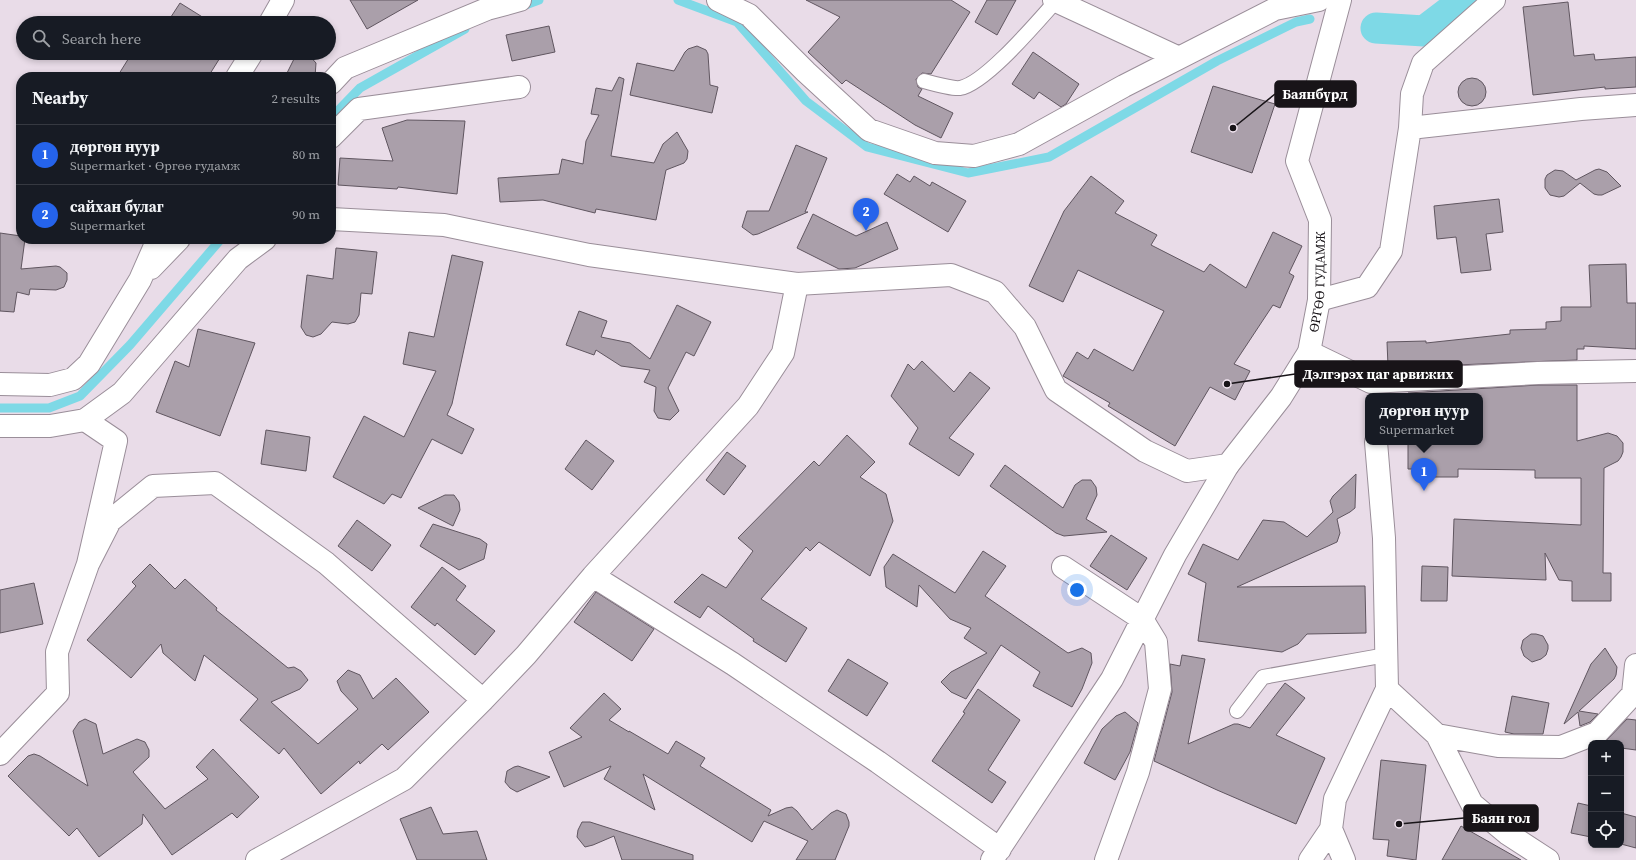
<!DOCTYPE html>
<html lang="en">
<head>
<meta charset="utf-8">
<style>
	:root { --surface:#171b24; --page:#242831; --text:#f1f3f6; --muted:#9ea1a6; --line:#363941; --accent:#2563eb }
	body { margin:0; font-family:"Source Serif 4",serif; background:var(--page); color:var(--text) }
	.controls { position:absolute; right:12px; bottom:12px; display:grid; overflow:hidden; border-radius:8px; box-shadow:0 2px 6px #0003 }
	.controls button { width:36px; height:36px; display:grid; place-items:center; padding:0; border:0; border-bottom:1px solid var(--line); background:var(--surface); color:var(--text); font:20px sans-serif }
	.you { position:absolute; left:1077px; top:590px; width:14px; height:14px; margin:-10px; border:3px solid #fff; border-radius:50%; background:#1a73e8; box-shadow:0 0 0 6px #1a73e833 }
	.badge { display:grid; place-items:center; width:26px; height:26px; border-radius:50%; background:var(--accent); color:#fff; font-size:13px; font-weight:700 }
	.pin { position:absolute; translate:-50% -33px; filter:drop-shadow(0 1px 2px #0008) }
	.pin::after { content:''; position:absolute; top:21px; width:14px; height:12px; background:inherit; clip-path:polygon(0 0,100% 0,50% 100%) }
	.popup { position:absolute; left:1365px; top:393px; width:118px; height:52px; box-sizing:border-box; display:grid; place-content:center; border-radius:8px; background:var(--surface); filter:drop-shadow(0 1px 3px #0005); font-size:13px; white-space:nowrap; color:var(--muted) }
	.popup b { font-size:15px; color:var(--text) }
	.popup::after { content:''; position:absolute; left:50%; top:100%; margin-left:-8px; border:8px solid transparent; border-top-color:var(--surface) }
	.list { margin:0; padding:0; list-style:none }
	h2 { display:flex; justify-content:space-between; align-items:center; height:52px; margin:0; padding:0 16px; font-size:17px }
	h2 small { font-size:13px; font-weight:400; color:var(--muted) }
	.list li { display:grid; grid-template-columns:26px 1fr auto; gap:12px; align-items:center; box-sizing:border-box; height:60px; padding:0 16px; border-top:1px solid var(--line) }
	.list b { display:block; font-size:15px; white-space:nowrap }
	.list p { margin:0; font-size:13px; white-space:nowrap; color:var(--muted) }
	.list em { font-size:13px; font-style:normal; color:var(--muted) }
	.icon { flex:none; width:22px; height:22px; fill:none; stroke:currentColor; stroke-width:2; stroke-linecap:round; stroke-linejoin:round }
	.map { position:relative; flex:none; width:1636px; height:860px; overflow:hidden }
	.search { position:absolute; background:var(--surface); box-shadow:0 2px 6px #0003; left:16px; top:16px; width:320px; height:44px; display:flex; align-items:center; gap:10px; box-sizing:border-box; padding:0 14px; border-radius:22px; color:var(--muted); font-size:15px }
	.panel { position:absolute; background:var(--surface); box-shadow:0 2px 6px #0003; left:16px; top:72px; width:320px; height:172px; border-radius:16px }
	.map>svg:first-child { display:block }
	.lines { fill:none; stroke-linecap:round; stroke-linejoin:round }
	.stream { stroke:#7ed9e6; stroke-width:9 }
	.canal { stroke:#7ed9e6; stroke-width:31 }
	.building { fill:#aa9faa; stroke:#605660 }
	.service-casing { stroke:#9a8e99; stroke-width:16 }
	.minor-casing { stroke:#9a8e99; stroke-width:24 }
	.tertiary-casing { stroke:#9a8e99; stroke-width:24 }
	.service { stroke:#fff; stroke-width:14 }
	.minor { stroke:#fff; stroke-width:22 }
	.tertiary { stroke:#fff; stroke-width:22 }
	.labels { text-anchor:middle; stroke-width:3.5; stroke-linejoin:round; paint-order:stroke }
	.street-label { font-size:13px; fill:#181418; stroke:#f6e9f5 }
	.leader { fill:none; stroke:#181418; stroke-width:1.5 }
	.callout-dot { fill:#181418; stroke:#f6e9f5; stroke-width:1.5 }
	.callout { fill:#181418; stroke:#181418; stroke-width:1.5 }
	.callout-label { font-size:14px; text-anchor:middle; font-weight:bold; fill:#fff }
</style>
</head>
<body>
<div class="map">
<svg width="1636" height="860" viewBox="0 0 1636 860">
	<rect width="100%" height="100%" fill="#e9dce8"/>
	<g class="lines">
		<!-- stream -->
		<path class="stream" d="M678,0L737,22L806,101L867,147L968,173L1049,157L1217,61L1296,22L1310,19
			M520,7L539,0
			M331,118L360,88L465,29
			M0,408H49L80,396L130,345L221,239"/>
		<!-- canal -->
		<path class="canal" d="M1376,28L1424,31L1465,0"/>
	</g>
	<!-- building -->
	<path class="building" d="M350,0H418L367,29Z
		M806,0H951L970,12L931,74L922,73L916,79L918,87L922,89L918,96L953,113L941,138L915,125L846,80L842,84L808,52L840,17Z
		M987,0H1016L997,35L975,22Z
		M1568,2L1574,56L1594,54L1595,60L1636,57V87L1605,89V87L1533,95L1523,7Z
		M180,3L212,23H167Z
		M549,26L555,52L512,61L506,35Z
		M697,46L706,50L708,54L710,85L718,87L712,113L630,95L637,63L674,71L685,52L688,49Z
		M1033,52L1079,84L1066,104L1061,107L1039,92L1034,99L1012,84Z
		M132,53H223L208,77H117Z
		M303,53H307L316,63L315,77H285L294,59Z
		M619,77L624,79L611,156L654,163L663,144L677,132L688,151L687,159L684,163L666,170L656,220L596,209L595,213L543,200L500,202L498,178L559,174L562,159L583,164L586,141L599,115L591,114L596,88L612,91Z
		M1458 92a14 14 0 1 1 28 0a14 14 0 1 1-28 0Z
		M1213,86L1275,104L1252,173L1191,152Z
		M407,120L465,121L457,194L398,187L397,189L338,185L340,158L393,161L382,128Z
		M796,145L827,158L805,212H808L758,234L753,235L742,227L747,211H769Z
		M1599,169L1607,172L1621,186L1602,195H1598L1594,194L1580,183L1564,196L1559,197L1550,195L1545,188V179L1547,175L1555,170L1563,171L1576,180L1595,170Z
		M897,174L910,182L914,176L930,186L932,182L966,201L948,232L884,194Z
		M1091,176L1124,201L1115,213L1157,235L1151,245L1204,272L1210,264L1246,288L1273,232L1302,246L1289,273L1294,276L1280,308L1273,305L1234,364L1250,371L1235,400L1210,387L1175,446L1108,406L1110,403L1063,376L1077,352L1088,359L1094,349L1133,371L1164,311L1078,270L1063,302L1029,286L1064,211Z
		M1499,199L1503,232L1486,234L1491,270L1461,273L1456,237L1437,239L1434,206Z
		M813,214L856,236L887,222L898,249L855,268L839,269L797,248Z
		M0,233L21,236V239H25L21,269L56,266L60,267L67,273V280L64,287L56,290L30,289L29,295L17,292L14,312L0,311Z
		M336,248L377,252L372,294L361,293L359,315L355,322L348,324L332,322L321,334L313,337L306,335L301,327L307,275L333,279Z
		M452,255L483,262L452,404L447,415L474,429L462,454L432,439L401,498L392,494L384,504L333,477L364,416L404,437L436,371L403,364L409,332L434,337Z
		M1626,264L1627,303H1636V349L1584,346V349H1577V360L1408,367V365L1388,366L1387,342L1426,341V343L1510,334V330L1546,329V322L1561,321V307H1591L1589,265Z
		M677,305L711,322L694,356L686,352L668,388L679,411L670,420L658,418L654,411L656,387L644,382L650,370L621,366L596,350L594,355L566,345L579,311L607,321L601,337L630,343L650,359Z
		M198,329L255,343L220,436L156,412L175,361L189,367Z
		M922,361L954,392L970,372L990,388L949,438L974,454L959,476L909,444L918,428L891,396L908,364L914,370Z
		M1538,385H1577V441L1608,433L1617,436L1623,443V452L1621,457L1618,461L1604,468L1603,573H1611V601H1572V581L1559,580L1545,553L1546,580L1452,576L1454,519L1581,525V478H1535V470L1458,469V477H1417V469H1408V442H1480V396H1408V393Z
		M266,430L310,437L306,471L261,464Z
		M847,435L875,462L860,477L886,494L893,521L870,576L819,542L810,551L806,547L761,599L807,628L786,662L753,641L754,639L708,606L700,618L674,602L702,574L726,588L753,551L738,538L814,461L819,466Z
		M586,440L614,461L592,490L565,469Z
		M727,452L746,466L724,495L706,480Z
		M1005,465L1063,508L1075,485L1082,480H1091L1096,487L1097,495L1086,519L1107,532L1064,536L1056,533L990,486Z
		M1356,474L1355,508L1350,512L1337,519L1340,533L1337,542L1237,587L1365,586L1366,633L1307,634L1298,644L1282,652L1198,641L1206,583L1188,574L1203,544L1238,560L1263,520L1284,522L1307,537L1333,512L1330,501L1333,496Z
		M445,495H454L459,502L460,510L453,526L418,508Z
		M357,520L391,545L372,571L338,546Z
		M433,524L480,539L487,544L484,559L459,570L420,546Z
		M1111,535L1147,558L1127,590L1090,566Z
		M983,551L1006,566L985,596L1068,653L1082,648L1091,653L1092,663L1082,689L1072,707L1033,686L1040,672L1001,645L966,699L951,692L941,682L951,672L987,653L964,638L971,628L950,619L919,585L917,607L886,587L884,567L893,554L955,593Z
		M150,564L175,589L185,579L217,608L216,610L288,668L294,667L301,671L308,680L300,689L271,702L318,744L358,709L341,691L337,681L348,670L360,675L373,699L396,678L429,712L388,750L382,744L360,764L359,761L321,794L284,748L279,754L240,720L258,699L204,655L195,681L163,653L161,644L131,678L87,640L136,586L132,582Z
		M1422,566L1448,567L1447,601H1421Z
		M442,567L466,586L456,600L495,631L475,655L437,623L435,626L411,607Z
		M34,583L43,624L0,633V590Z
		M596,592L654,629L632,661L574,622Z
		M1531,634H1536L1543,636L1548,645V649L1546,655L1541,659L1532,662L1524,656L1521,648L1523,640Z
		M1605,648L1617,667L1616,675L1614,679L1579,711L1598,714L1590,722L1580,726L1578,712L1564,724L1591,664Z
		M1182,655L1205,659L1188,744L1234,724H1238L1250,728L1285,683L1305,698L1276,735L1325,758L1296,824L1217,790L1154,761L1172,692L1170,664L1180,666Z
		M848,659L888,683L867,716L828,691Z
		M978,689L1020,720L988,770L1006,782L992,803L932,761L965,713L963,712Z
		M604,693L621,709L609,720L629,732V731L668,754L676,741L705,758L700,766L771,810L768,816L786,808L792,807L797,811L812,830L831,813L837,810L846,814L849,822V826L835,860H796L808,841L764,821L752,842L643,774L655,810L604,779L611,766L564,787L549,752L582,737L570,728Z
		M1512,696L1549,703L1543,734H1514L1505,732Z
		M1125,712L1138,723L1130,752L1115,780L1084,763L1102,729L1116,716Z
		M85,719L96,724L103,754L137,739L145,742L149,750V757L133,772L165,809L208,779L196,767L213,749L259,797L237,818L232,813L172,855L143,814L142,824L99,857L77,828L69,836L8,776L28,756L34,754L40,756L88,786L73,731L79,722Z
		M1627,719L1636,720V750L1621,748V743H1604Z
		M1381,760L1426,765L1416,860L1387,856L1389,840L1373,839Z
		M518,766L550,777L517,792L510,788L505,782L507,771L514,767Z
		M1578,803L1591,806V837L1571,833Z
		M431,807L443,834L477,831L487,860H417L400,819Z
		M1621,813L1636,817V848L1621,844Z
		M582,822H590L693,855V860H622L614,836L593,845L585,847L577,837L578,830Z
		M1461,826L1521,860H1442Z"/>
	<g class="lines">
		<defs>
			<path id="service" d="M924,81C931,83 954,89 960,88C986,83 1037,22 1056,1
				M1237,711L1263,677L1386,655"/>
			<path id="minor" d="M718,0L749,15L806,72L869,130L935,153L974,156L1019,144L1124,86L1275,9L1319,0
				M1054,0L1179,58
				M270,23L283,0
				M237,77L252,53
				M331,83L345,68L487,9L520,0
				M1410,128L1581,109L1636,105
				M331,137L359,109L519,87
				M151,268L179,239
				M1319,300L1367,287L1391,251L1410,128L1412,94L1423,63L1494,0
				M1309,352L1371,382L1538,373L1636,371
				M0,384L50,385L73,379L89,364L140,280L158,239
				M88,564L110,521L153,486L215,483L326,563L483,700
				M1063,567L1142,619L1156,642L1160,689L1138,772L1106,860
				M593,576L733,664L878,762L1000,849
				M1387,689L1437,735L1472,804L1508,834L1548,860
				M1437,735L1498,746L1561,747L1597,733L1633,694L1636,665
				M0,754L58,693L57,652L88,564L116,441L85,420
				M1331,829L1344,860
				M257,860L404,779L483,700L526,655L593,576L748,406L783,353L797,284
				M992,860L1112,679L1175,555L1228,465
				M1310,860L1331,829L1335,799L1387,689L1384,538L1376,442"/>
			<g id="tertiary">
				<path id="s1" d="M331,219L444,225L589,255L797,284L951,275L995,292L1025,327L1056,390L1145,451L1187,471L1228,465L1281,397L1309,352L1319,300L1320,220L1297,161L1340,0"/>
				<path d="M0,426H50L85,420L122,393L238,259L265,239"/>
			</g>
		</defs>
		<!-- service casing -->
		<use href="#service" class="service-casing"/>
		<!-- minor casing -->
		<use href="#minor" class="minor-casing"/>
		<!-- tertiary casing -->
		<use href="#tertiary" class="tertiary-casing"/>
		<!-- service -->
		<use href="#service" class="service"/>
		<!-- minor -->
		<use href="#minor" class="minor"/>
		<!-- tertiary -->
		<use href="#tertiary" class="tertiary"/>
	</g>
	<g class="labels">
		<!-- street labels -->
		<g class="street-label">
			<text dy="5" stroke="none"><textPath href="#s1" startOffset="1195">ӨРГӨӨ ГУДАМЖ</textPath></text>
		</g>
	</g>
	<!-- callouts -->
	<path class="leader" d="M1233 128L1275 94M1227 384L1295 374M1399 824L1464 818"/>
	<g class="callout-dot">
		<circle cx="1233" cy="128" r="4"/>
		<circle cx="1227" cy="384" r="4"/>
		<circle cx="1399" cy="824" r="4"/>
	</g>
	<g class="callout">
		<rect x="1275" y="81" width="81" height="26" rx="4"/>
		<rect x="1295" y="361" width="167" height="26" rx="4"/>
		<rect x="1464" y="805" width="74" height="26" rx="4"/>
	</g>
	<g class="callout-label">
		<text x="1315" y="99">Баянбүрд</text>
		<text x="1378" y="379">Дэлгэрэх цаг арвижих</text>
		<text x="1501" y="823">Баян гол</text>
	</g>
</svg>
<div class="controls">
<button>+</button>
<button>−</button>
<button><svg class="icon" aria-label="locate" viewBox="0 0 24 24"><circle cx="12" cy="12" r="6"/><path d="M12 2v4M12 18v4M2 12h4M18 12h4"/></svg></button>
</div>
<div class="you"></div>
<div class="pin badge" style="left:1424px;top:491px">1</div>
<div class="popup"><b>дөргөн нуур</b>Supermarket</div>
<div class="pin badge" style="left:866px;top:231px">2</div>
<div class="search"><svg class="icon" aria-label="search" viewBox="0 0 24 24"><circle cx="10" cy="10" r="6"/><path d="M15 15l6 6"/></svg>Search here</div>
<section class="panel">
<h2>Nearby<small>2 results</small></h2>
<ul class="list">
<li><span class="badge">1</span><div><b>дөргөн нуур</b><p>Supermarket · Өргөө гудамж</p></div><em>80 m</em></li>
<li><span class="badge">2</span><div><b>сайхан булаг</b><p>Supermarket</p></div><em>90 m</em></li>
</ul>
</section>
</div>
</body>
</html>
